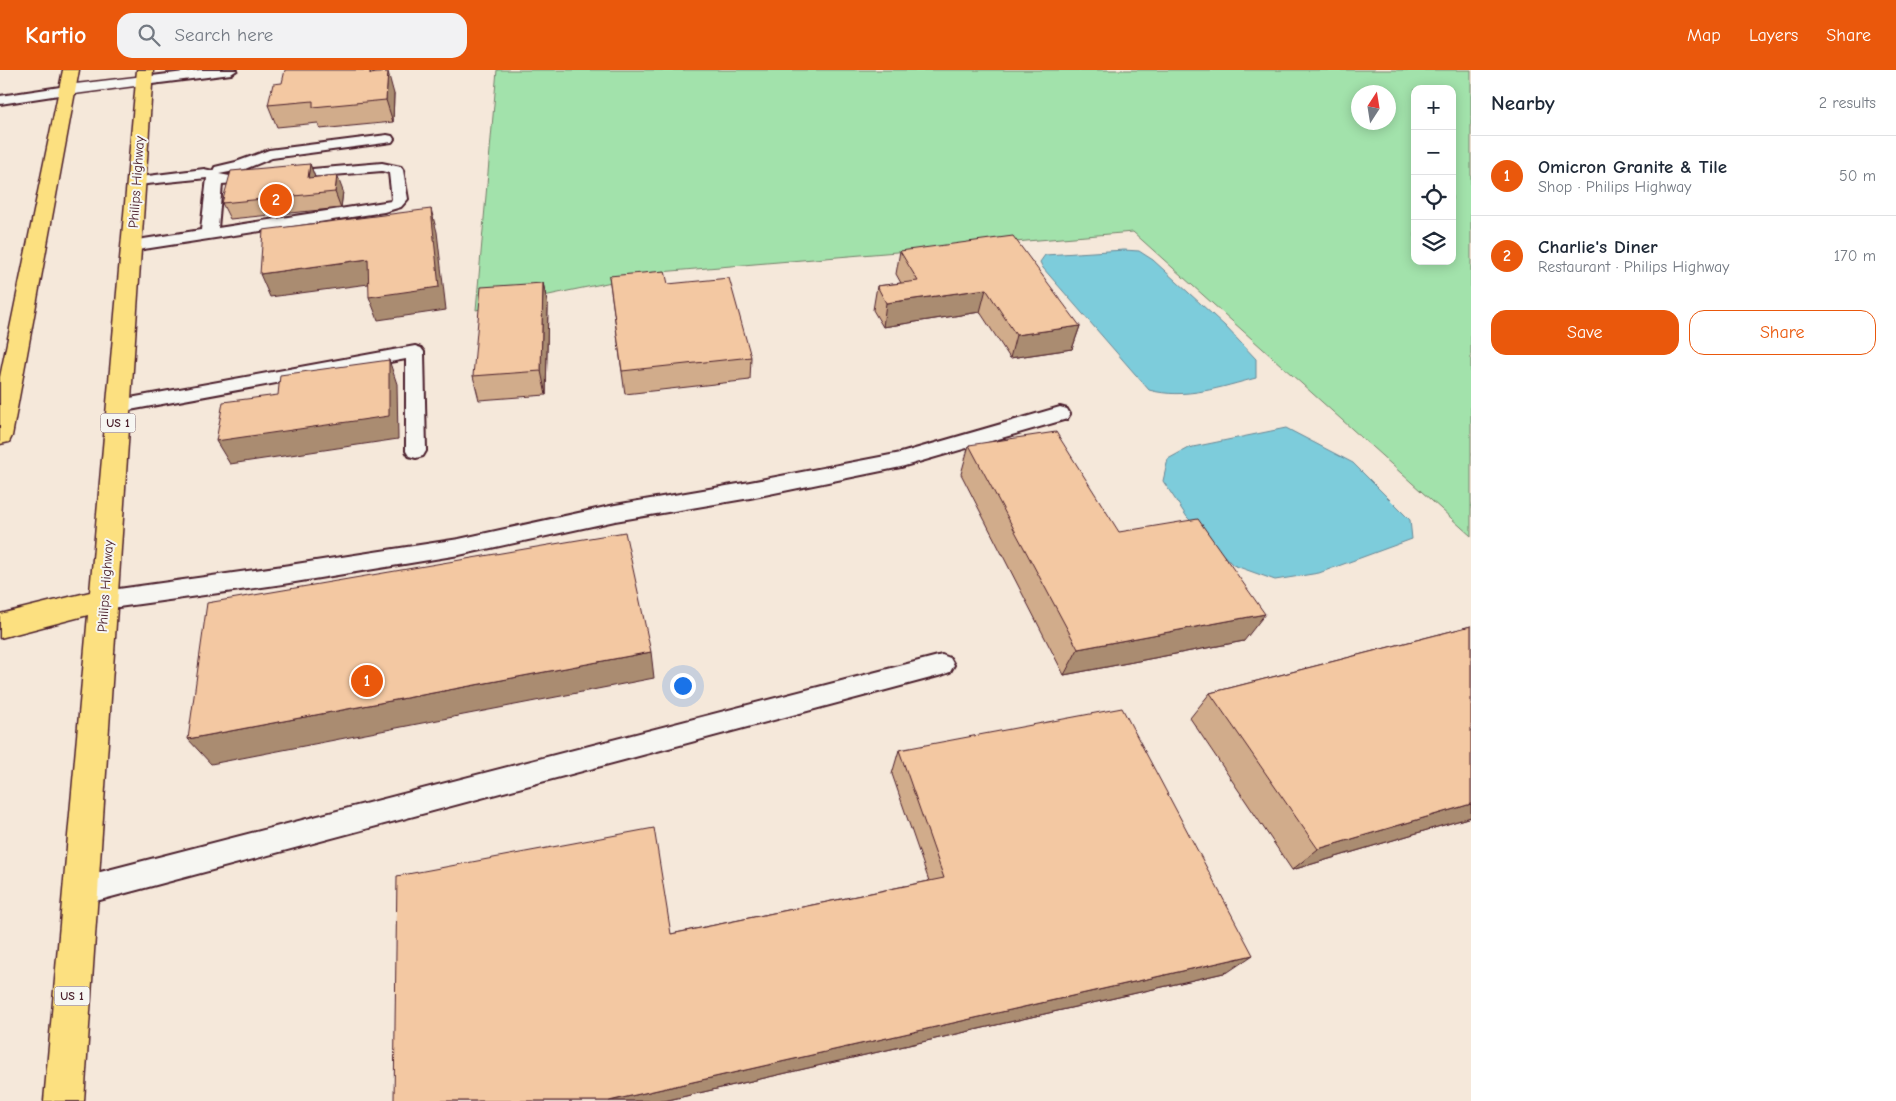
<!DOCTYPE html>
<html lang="en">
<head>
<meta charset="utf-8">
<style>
	:root { --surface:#fff; --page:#f2f2f3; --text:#1f2937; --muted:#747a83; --line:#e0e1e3; --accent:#ea580c }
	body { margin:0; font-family:"Comic Neue",sans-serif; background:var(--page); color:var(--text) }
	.controls { position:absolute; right:15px; top:15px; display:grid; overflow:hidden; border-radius:10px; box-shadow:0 2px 12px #0003 }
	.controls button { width:45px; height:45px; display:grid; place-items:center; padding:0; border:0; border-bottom:1px solid var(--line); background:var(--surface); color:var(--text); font:25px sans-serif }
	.compass { position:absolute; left:1351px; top:15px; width:45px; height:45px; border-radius:50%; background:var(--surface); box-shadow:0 2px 12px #0003; rotate:12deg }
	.you { position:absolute; left:682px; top:615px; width:18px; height:18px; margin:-12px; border:4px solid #fff; border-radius:50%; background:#1a73e8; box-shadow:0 0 0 8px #1a73e833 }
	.badge { display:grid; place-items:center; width:32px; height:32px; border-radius:50%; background:var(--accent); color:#fff; font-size:16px; font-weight:700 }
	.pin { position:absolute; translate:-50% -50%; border:2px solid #fff; box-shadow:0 1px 5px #0006 }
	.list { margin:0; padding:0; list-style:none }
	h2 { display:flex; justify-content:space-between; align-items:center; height:65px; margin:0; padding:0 20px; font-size:21px }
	h2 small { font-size:16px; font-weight:400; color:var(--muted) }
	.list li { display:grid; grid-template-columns:32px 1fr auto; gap:15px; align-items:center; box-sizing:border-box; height:80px; padding:0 20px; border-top:1px solid var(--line) }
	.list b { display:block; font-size:19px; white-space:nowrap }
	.list p { margin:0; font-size:16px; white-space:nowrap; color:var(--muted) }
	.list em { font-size:16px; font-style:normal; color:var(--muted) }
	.actions { display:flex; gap:10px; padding:15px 20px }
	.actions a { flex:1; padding:11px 0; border:1px solid var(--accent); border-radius:15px; text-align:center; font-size:18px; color:var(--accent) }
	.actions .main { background:var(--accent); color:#fff }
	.icon { flex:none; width:28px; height:28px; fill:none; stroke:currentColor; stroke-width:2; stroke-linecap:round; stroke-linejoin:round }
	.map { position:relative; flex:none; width:1471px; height:1031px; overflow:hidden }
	header { display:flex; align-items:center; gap:30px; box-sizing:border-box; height:70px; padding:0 25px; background:var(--accent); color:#fff }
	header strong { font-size:24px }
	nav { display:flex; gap:28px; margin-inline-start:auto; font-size:18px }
	.search { width:350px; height:45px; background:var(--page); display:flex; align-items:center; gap:12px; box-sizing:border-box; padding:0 18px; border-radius:15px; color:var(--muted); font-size:19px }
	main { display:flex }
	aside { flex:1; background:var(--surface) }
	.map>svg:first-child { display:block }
	.green { fill:#a2e2ab; stroke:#76806b; fill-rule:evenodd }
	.water { fill:#7dccdb; stroke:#698795 }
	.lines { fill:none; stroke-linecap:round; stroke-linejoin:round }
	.lane-casing { stroke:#4a1f2b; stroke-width:4 }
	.street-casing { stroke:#4a1f2b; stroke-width:3 }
	.primary-casing { stroke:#4a1f2b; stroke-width:3 }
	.lane { fill:#f6f6f2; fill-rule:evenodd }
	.street { fill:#f6f6f2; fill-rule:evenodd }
	.primary { fill:#fce080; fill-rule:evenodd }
	.wall { fill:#d1ac8b; stroke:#4a1f2b }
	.shaded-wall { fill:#aa8c71; stroke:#4a1f2b }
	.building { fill:#f3c8a2; stroke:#4a1f2b }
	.labels { text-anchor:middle; stroke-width:4; stroke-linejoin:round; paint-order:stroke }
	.shield { fill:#f6f6f2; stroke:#7e6067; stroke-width:1 }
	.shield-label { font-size:12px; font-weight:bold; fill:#4a1f2b }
	.street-label { font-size:14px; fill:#4a1f2b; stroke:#f6f6f2 }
</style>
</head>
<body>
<header>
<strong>Kartio</strong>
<div class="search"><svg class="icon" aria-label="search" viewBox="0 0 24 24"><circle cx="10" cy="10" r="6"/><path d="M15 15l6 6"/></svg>Search here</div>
<nav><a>Map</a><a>Layers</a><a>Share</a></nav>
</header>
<main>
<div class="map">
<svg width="1471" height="1031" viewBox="0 0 1471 1031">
	<rect width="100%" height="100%" fill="#f5e8da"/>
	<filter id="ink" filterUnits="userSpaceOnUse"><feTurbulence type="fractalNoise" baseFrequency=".02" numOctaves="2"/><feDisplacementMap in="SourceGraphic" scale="10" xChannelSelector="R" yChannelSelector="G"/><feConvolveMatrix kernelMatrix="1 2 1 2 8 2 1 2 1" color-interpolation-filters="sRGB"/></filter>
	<g filter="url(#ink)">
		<!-- green -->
		<path class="green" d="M497,0H1471V466L1133,162L660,202L476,240ZM1415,19H1452V191H1415ZM1358,22H1388V52H1358Z"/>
		<!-- water -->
		<path class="water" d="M1124,180L1139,181L1153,190L1225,256L1256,289V308C1221,317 1185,330 1149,320L1043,198L1040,192L1045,185Z
			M1286,358L1353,393L1410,450L1412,469L1319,503L1275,510L1233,495L1187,447L1163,411L1168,389L1188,378Z"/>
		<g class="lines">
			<defs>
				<path id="lane" d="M200,0H237L231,4L144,15L138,11L144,7Z
					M67,16L72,17L74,20L72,23L0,34V26Z
					M387,65L392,66L394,69L392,72L272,88L245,99L219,104L230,106L382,93L401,97L403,100L408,129L401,137L384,142L131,181L125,179L123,176L125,173L131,171L201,160L207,108L137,115L132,114L130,111L132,108L204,99L213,101L215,97L236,92L269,80ZM382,101L389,103L392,129L391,131L218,158L222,114Z
					M415,276L421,278L424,282L426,381L423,386L416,388L409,386L406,381V289L119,342L112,341L109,336L112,331L119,330Z
					M1060,337L1067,339L1070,344L1067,349L901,397L750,428L615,451L459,485L283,514L104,539L96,536L93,530L96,524L104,521L283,496L459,469L615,435L750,412L901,383Z
					M942,585L950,588L954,595L950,602L942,605L81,835L71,831L67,821L71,811L81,807Z"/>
				<path id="street" d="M144,6L150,8L152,11L150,14L67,25L61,23L59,20L61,17L67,15Z"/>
				<path id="primary" d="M63,0H79L12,366L9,372L0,374V307Z
					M137,0H153L84,1031H44L88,545L0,568V544L90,522Z"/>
			</defs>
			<!-- lane casing -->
			<use href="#lane" class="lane-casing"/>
			<!-- street casing -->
			<use href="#street" class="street-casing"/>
			<!-- primary casing -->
			<use href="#primary" class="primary-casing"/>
			<!-- lane -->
			<use href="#lane" class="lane"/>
			<!-- street -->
			<use href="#street" class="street"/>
			<!-- primary -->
			<use href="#primary" class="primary"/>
		</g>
		<!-- wall -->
		<path class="wall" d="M373,0L374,3L394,24L393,52L320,59L318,53L277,57L268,35Z
			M310,94L315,107L343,121L341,138L230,149L222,133Z
			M900,181L1080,256L1072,279L1010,288L980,242L883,257L873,240L877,216L901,213L896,204Z
			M609,206L668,214L751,287L750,310L625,324Z
			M543,213L548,236L546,325L479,330L473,306Z
			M969,375L1119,462L1244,571L1064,605L961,404Z
			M1471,556V747L1292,800L1190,648L1210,623Z
			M899,680L1228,902L664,1031H394L671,864L929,811L892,704Z"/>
		<!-- shaded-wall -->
		<path class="shaded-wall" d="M370,0H373L377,13L370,4Z
			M388,2L394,24L393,52L386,30Z
			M310,94L316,110L308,108Z
			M337,105L343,121L341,138L335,122Z
			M431,139L437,162L446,240L378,250L369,227Z
			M368,189L376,213L270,227L260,204Z
			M543,213L548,236L546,325L541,301Z
			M986,219L980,242L883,257L886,233Z
			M1080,256L1072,279L1010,288L1016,265Z
			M389,290L397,314L398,369L230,394L216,371Z
			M1265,544L1244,571L1064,605L1078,579Z
			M651,582L654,608L211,694L188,669Z
			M1471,734V747L1292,800L1318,779Z
			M1253,885L1228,902L664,1031H609Z"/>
		<!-- building -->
		<path class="building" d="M285,0H370V4L388,2L386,30L313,37V31L268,35L273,14L282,13Z
			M310,94L308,108L337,105L335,122L222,133L231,101Z
			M431,139L439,217L369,227L368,189L260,204L263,160Z
			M1013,166L1080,256L1016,265L986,219L886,233L877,216L918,211L900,181Z
			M665,201L668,214L729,208L751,287L622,301L609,206Z
			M543,213L541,301L473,306L481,217Z
			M389,290V346L216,371L223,332L278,325L280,305Z
			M1056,362L1119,462L1198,449L1265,544L1078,579L969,375Z
			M625,462L651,582L188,669L207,533Z
			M1471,556V734L1318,779L1210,623Z
			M1122,638L1253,885L609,1031H394L397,806L654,758L671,864L944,808L899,680Z"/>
	</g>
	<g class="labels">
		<!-- shield labels -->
		<g class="shield">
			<rect x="100.5" y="343.5" width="35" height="19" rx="4"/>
			<rect x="54.5" y="916.5" width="35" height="19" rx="4"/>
		</g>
		<g class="shield-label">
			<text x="118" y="357">US 1</text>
			<text x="72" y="930">US 1</text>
		</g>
		<!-- street labels -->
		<g class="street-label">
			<text transform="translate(136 112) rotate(-86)" y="5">Philips Highway</text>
			<text transform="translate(105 516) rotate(-86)" y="5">Philips Highway</text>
		</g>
	</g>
</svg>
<div class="controls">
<button>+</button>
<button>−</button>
<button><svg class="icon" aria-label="locate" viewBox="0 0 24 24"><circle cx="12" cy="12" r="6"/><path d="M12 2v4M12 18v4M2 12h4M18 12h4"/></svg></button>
<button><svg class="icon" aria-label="layers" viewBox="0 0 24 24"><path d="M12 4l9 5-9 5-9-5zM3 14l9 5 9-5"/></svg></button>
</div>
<svg class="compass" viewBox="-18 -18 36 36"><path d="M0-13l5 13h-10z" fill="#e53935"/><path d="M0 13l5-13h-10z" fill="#747a83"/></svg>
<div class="you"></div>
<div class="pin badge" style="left:367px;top:611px">1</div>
<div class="pin badge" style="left:276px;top:130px">2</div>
</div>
<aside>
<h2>Nearby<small>2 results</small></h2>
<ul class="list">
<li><span class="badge">1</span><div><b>Omicron Granite &amp; Tile</b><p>Shop · Philips Highway</p></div><em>50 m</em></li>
<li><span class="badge">2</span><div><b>Charlie's Diner</b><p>Restaurant · Philips Highway</p></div><em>170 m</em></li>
</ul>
<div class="actions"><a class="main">Save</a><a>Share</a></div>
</aside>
</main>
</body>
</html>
